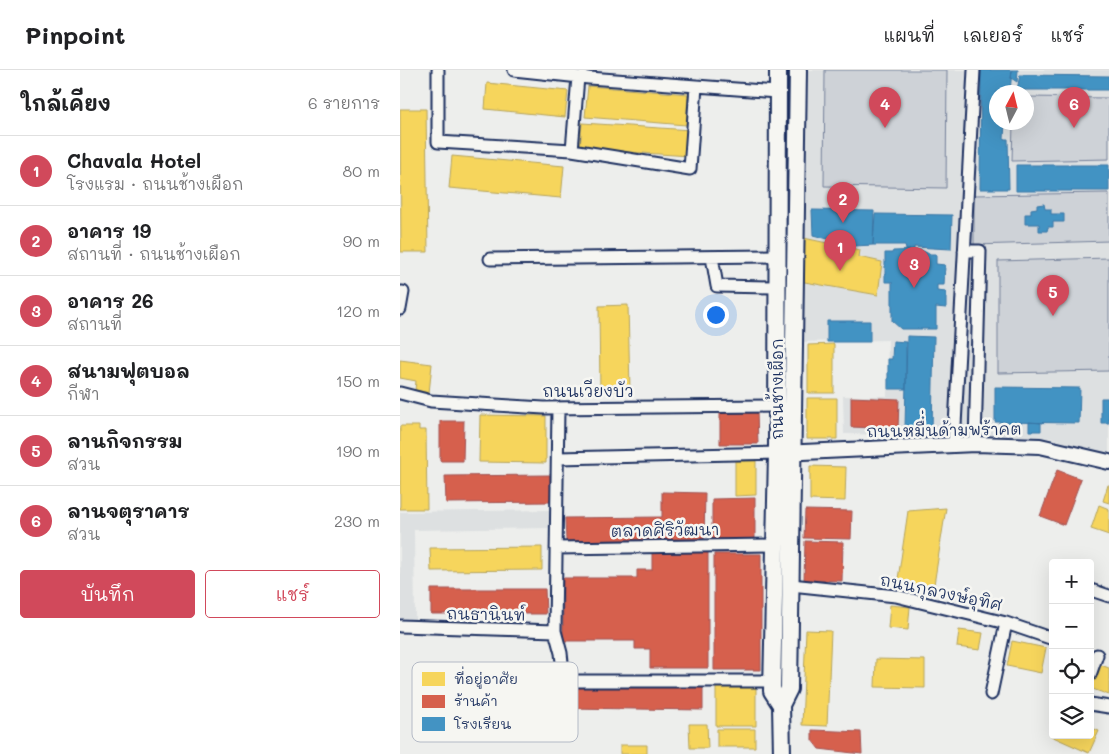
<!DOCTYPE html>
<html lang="th">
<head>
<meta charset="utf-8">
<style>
	:root { --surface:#fff; --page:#f2f2f2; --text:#202124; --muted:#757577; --line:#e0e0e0; --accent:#d1495b }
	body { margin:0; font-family:Mali,"Playpen Sans Thai",sans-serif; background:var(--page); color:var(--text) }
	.controls { position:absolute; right:15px; bottom:15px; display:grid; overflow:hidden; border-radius:5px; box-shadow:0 5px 20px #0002 }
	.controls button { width:45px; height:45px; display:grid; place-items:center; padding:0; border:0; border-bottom:1px solid var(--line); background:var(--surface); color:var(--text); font:25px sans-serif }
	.compass { position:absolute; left:589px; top:15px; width:45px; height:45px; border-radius:50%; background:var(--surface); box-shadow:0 5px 20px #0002; rotate:7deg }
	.you { position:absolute; left:315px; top:244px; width:18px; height:18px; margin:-12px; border:4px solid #fff; border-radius:50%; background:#1a73e8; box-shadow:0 0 0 8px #1a73e833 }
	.badge { display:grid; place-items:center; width:32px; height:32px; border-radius:50%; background:var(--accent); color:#fff; font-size:16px; font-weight:700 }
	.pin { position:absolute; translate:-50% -41px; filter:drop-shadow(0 1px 2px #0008) }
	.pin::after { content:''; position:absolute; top:26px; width:18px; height:15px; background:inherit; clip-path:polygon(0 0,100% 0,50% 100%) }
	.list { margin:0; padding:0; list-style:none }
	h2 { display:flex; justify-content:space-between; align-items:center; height:65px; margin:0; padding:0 20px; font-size:21px }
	h2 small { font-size:16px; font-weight:400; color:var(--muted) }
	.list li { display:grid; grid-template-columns:32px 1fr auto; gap:15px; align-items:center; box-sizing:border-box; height:70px; padding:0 20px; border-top:1px solid var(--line) }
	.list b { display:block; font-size:19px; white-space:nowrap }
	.list p { margin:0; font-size:16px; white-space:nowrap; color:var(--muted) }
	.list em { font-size:16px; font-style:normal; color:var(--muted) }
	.actions { display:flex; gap:10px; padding:15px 20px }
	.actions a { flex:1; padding:11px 0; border:1px solid var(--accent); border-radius:5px; text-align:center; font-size:18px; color:var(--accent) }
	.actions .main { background:var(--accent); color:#fff }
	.icon { flex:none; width:28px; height:28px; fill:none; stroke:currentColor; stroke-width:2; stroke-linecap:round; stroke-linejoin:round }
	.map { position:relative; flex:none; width:709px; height:684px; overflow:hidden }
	header { display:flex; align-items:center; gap:30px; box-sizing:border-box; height:70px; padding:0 25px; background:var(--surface); border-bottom:1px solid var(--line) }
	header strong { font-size:24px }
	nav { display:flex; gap:28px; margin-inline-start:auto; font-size:18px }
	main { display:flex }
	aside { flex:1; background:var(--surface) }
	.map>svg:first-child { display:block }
	.built { fill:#dde0e1; fill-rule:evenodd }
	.green { fill:#ced2d7; stroke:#74809a }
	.homes { fill:#f6d55c; stroke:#b4a35d }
	.shops { fill:#d6604d; stroke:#9e5152 }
	.schools { fill:#4393c3; stroke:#3775a5 }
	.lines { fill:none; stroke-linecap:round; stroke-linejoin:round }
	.minor-casing { stroke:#1b2f5e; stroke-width:15 }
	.tertiary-casing { stroke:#1b2f5e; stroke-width:18 }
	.primary-casing { stroke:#1b2f5e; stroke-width:20 }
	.minor { stroke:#f6f6f2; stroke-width:11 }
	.tertiary { stroke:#f6f6f2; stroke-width:14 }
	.primary { stroke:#f6f6f2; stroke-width:16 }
	.labels { text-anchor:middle; stroke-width:5; stroke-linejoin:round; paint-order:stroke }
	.street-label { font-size:16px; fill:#1b2f5e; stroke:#f6f6f2 }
	.key { fill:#f6f6f2; stroke:#b4bac6; stroke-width:1 }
	.key-label { font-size:14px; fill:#1b2f5e }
</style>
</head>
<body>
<header>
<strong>Pinpoint</strong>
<nav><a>แผนที่</a><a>เลเยอร์</a><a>แชร์</a></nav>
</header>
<main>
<aside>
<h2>ใกล้เคียง<small>6 รายการ</small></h2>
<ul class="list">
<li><span class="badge">1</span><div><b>Chavala Hotel</b><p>โรงแรม · ถนนช้างเผือก</p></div><em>80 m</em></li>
<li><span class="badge">2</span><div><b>อาคาร 19</b><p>สถานที่ · ถนนช้างเผือก</p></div><em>90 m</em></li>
<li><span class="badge">3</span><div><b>อาคาร 26</b><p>สถานที่</p></div><em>120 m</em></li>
<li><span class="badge">4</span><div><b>สนามฟุตบอล</b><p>กีฬา</p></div><em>150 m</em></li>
<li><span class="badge">5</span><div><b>ลานกิจกรรม</b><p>สวน</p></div><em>190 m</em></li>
<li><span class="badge">6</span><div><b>ลานจตุราคาร</b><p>สวน</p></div><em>230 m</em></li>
</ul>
<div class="actions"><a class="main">บันทึก</a><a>แชร์</a></div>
</aside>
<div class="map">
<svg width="709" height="684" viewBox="0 0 709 684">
	<rect width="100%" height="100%" fill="#edeeec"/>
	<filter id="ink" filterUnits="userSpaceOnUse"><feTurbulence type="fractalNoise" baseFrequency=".02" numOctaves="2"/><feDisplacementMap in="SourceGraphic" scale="10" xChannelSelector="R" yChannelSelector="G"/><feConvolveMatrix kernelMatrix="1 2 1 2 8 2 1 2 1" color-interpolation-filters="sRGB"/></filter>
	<g filter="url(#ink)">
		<!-- built -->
		<path class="built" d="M402,0H709V387L650,368L444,364L443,326H487L488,270L398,272L399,211L478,225L482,192L459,187V180L399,167ZM596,22H626V52H596Z
			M151,440V458L14,460L15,551H0V442Z"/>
		<!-- green -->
		<path class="green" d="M425,0H547L546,118L424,116Z
			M627,27L709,28V89L612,91L613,53L626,52Z
			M709,123V171L574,175V125Z
			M709,188V301L598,303V191Z"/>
		<!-- homes -->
		<path class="homes" d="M87,13L168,21L165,47L85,39Z
			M188,16L288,24L286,55L185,47Z
			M0,39H26L28,182H1Z
			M182,53L291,60L290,86L180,79Z
			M52,86L164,96L161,128L49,118Z
			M399,167L460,180L459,187L482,192L478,225L399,211Z
			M228,235L230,321L200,322L199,236Z
			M434,274V323H408V275Z
			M0,290L32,294L29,323L15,320L16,311L0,308Z
			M407,328H437V369H407Z
			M80,345L146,346V393L79,392Z
			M0,356H19V360H26L27,439H0Z
			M335,391H356V425L335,426Z
			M410,396L446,397L445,431L410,430Z
			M708,415H709V433L703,431Z
			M699,435L709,439V465L691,459Z
			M546,438L533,521L497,516L508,441Z
			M142,477V500L31,501L30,478Z
			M490,535L510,537L508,560L488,558Z
			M406,560L431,561L427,656L402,655Z
			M559,560L583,563L580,580L557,577Z
			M612,571L646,578L641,603L607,596Z
			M476,589L525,590V618L475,617Z
			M698,594L709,598V625L690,618Z
			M316,616H356V656H316Z
			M289,654H307L308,678H290Z
			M690,657L699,661L689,683L651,666L653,662V665H690Z
			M317,659H355V677H317Z
			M220,675H247V684H220Z"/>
		<!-- shops -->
		<path class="shops" d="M451,327L499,329L498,359L451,357Z
			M320,341H357L358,374H320Z
			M40,351H64L63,391H40Z
			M657,400L681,409L664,455L640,446Z
			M150,405L151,432L46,433L45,406Z
			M262,422L305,423L304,469L166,471L165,448L262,447Z
			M355,428V469L312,470V429Z
			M405,440L452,441L451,469L404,468Z
			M405,471L443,472L442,511L404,510Z
			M252,482H308V598H250V579H235V571H163V508H237V500H252Z
			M314,484H361V600H314Z
			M31,519H145L146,544H31Z
			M170,615L303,616V640L170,638Z
			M412,660L461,662L462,684L419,679L412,670Z"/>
		<!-- schools -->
		<path class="schools" d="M581,0H612L610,22H596V52H605L604,69H608L609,119H580Z
			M612,0H618L617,12L611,8Z
			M620,5L709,6V20H617Z
			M616,95H709V121H616Z
			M644,134L645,139H651V144H664V152H653V157H648L647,161H639V154H625V144H631V139L637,138V135Z
			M412,140L474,141L473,175L454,176L413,165Z
			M475,144L552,145L551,179L514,177V180H506L505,175H473Z
			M521,180L529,184H536V194L545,195L544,215H537V221L546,222V238L536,237V259H501L492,251V212H485V183H492L493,181Z
			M427,251H470V272H427Z
			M507,266L534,267L532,359L505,358Z
			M493,271L506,272V319H488V289H492Z
			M595,317L680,318L679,353L595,352Z
			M701,328H709V353H701Z
			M629,352L641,353V361H629Z"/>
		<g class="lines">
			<defs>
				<path id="minor" d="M38,0V72L172,80L290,99L296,16
					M114,0L189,8L377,22
					M172,80L178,7
					M564,181H580L575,374
					M312,187L317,216L377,217
					M90,189L377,186
					M0,222H3L0,239
					M0,323L31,331L144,338L377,336
					M158,338L155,561L161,583L164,611H372
					M554,374L574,0
					M158,388L377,383
					M156,478L375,475
					M391,515L496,526L606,553L653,569
					M691,520L709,526
					M0,556L155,561
					M690,605L697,585
					M591,624L606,553
					M690,634L709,637"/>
				<path id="tertiary" d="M382,383L575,374L640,376L709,392"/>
				<path id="primary" d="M378,0L377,383L372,621L381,635
					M382,684L381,635L389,619L398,0"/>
			</defs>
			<!-- minor casing -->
			<use href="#minor" class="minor-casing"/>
			<!-- tertiary casing -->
			<use href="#tertiary" class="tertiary-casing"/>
			<!-- primary casing -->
			<use href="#primary" class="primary-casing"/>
			<!-- minor -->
			<use href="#minor" class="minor"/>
			<!-- tertiary -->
			<use href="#tertiary" class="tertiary"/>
			<!-- primary -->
			<use href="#primary" class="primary"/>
		</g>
	</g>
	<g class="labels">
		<!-- street labels -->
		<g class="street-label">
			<text transform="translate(377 319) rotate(-90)" y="6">ถนนช้างเผือก</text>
			<text x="188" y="327">ถนนเวียงบัว</text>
			<text transform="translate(544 360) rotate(-1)" y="6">ถนนหมื่่นด้ามพร้าคต</text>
			<text transform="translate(265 460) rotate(-1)" y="6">ตลาดศิริวัฒนา</text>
			<text transform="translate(541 522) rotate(12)" y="6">ถนนกุลวงษ์อุทิศ</text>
			<text transform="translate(86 544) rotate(1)" y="6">ถนธานินท์</text>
		</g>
	</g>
	<!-- legend -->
	<rect x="12" y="592" width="166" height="80" rx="8" class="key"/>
	<rect x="22" y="602" width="23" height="14" fill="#f6d55c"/>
	<rect x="22" y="625" width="23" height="13" fill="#d6604d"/>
	<rect x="22" y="647" width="23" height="14" fill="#4393c3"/>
	<g class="key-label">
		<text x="54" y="614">ที่อยู่อาศัย</text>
		<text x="54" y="636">ร้านค้า</text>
		<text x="54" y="659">โรงเรียน</text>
	</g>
</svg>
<div class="controls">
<button>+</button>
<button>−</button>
<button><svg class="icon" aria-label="locate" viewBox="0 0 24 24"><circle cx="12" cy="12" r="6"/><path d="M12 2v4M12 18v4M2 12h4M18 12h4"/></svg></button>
<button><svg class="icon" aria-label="layers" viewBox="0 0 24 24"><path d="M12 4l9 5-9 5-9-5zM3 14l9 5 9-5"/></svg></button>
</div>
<svg class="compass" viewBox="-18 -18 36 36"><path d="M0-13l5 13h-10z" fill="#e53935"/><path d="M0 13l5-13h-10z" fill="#757577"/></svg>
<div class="you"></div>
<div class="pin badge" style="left:440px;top:201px">1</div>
<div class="pin badge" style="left:443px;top:153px">2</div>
<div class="pin badge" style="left:514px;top:218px">3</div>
<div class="pin badge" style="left:485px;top:58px">4</div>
<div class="pin badge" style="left:653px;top:246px">5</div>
<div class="pin badge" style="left:674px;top:58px">6</div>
</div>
</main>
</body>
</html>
